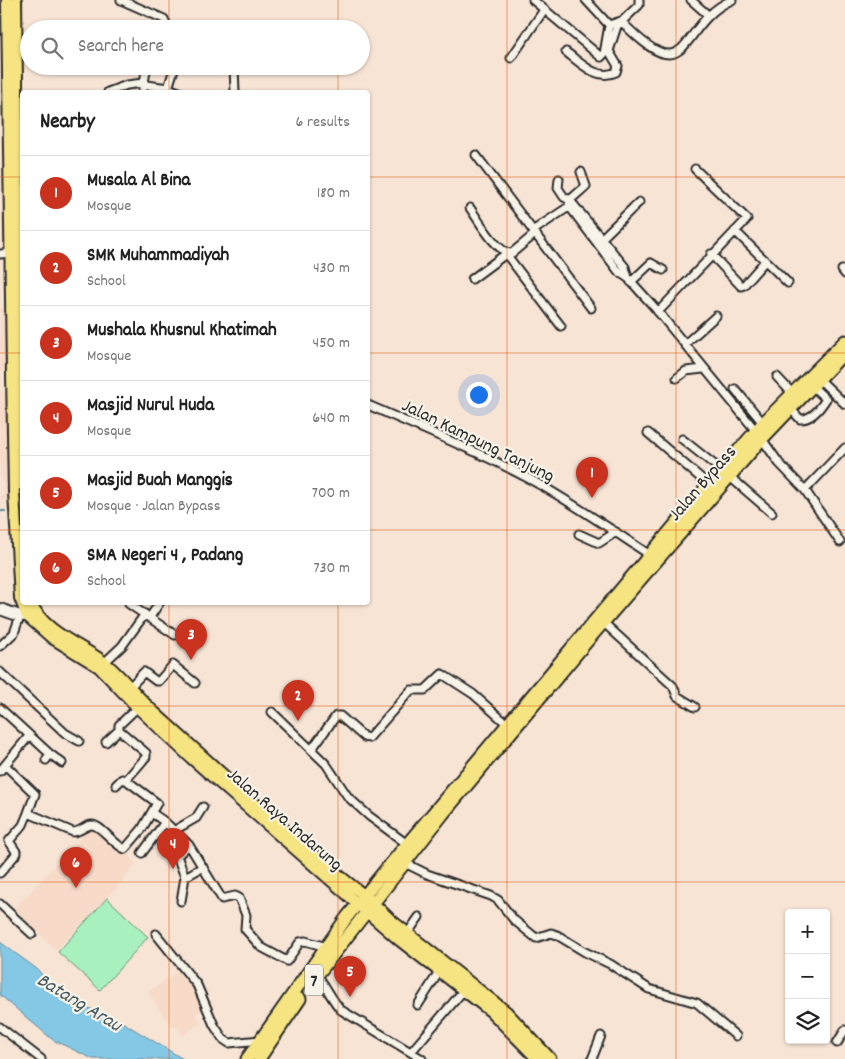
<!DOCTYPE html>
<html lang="en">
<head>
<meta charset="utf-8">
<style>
	:root { --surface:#fff; --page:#f6f6f6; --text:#222; --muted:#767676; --line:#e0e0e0; --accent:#c8321e }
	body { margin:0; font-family:Dekko,sans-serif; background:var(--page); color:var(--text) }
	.controls { position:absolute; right:15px; bottom:15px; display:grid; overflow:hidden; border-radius:5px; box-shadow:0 1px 4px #0004 }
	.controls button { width:45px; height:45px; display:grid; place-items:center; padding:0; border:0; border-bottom:1px solid var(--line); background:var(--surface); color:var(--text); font:25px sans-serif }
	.you { position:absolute; left:478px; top:394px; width:18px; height:18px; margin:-12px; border:4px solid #fff; border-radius:50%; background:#1a73e8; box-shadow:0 0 0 8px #1a73e833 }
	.badge { display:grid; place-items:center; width:32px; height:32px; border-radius:50%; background:var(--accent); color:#fff; font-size:16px; font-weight:700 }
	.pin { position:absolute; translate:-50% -41px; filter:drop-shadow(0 1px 2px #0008) }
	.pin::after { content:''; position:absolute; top:26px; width:18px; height:15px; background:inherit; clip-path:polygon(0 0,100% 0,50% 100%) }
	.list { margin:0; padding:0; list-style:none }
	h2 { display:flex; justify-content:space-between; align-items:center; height:65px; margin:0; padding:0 20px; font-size:21px }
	h2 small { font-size:16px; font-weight:400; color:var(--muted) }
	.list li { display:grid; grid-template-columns:32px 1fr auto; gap:15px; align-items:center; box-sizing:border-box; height:75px; padding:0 20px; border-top:1px solid var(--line) }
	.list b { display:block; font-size:19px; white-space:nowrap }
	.list p { margin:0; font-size:16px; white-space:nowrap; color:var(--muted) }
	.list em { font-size:16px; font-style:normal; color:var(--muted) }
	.icon { flex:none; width:28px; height:28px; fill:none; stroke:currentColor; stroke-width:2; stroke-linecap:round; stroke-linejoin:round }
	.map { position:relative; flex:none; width:845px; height:1059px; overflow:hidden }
	.search { position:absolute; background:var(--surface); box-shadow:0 1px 4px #0004; left:20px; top:20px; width:350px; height:55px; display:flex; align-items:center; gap:12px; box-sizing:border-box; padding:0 18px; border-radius:28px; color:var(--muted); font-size:19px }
	.panel { position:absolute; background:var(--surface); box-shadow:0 1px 4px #0004; left:20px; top:90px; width:350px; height:515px; border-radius:5px }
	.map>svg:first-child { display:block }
	.built { fill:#f7dac8 }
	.green { fill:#a8f0bd; stroke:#6a8e74 }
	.water { fill:#85c8e6; stroke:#61899b }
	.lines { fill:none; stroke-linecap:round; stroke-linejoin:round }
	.stream { stroke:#61899b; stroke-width:2 }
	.minor-casing { stroke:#2b2b2b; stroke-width:11 }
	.secondary-casing { stroke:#2b2b2b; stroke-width:14 }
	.primary-casing { stroke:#2b2b2b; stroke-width:14 }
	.trunk-casing { stroke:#2b2b2b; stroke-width:15 }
	.minor { stroke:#f7f3e8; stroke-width:7 }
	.secondary { stroke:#f7f3e8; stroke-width:10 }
	.primary { stroke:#f6e381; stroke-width:10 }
	.trunk { stroke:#f6e381; stroke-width:11 }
	.grid { fill:none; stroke:#df570e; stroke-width:1; stroke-opacity:0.55 }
	.labels { text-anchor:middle; stroke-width:4.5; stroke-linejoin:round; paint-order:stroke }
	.shield { fill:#f7f3e8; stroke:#686764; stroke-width:1 }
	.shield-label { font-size:18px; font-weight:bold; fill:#2b2b2b }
	.street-label { font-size:19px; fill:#2b2b2b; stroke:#f7f3e8 }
	.water-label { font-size:20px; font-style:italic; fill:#465a63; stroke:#f7f3e8 }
</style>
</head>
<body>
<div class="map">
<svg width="845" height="1059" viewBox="0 0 845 1059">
	<rect width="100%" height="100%" fill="#f7e4d5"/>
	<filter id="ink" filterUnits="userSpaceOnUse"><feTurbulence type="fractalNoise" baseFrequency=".02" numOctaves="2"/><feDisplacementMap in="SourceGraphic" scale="10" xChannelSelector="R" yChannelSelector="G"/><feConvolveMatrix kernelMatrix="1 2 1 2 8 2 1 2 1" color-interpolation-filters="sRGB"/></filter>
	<g filter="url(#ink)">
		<!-- built -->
		<path class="built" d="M0,309H5L6,371L0,372Z
			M0,392H7V501L0,499V496L4,495L2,476L0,475Z
			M93,825L118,843L136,864L118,886L56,950L14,909Z
			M183,968L206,1006L196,1014L201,1023L183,1036L177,1027L171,1026L148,992Z"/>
		<!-- green -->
		<path class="green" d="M107,898L148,937L100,990L58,952Z"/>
		<!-- water -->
		<path class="water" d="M0,942L37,969L50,984L63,989L81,1005L122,1022L183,1059H93L53,1040L0,995Z"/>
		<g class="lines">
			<!-- stream -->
			<path class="stream" d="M0,511H5"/>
			<defs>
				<path id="minor" d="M121,0L164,19L166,23L164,29
					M533,0L601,57L604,54L609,25L586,0
					M691,0L708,15
					M609,25L621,21C693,96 677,23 732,0
					M566,52C581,63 597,81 616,72L618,66L609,51L617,26L639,5V0
					M511,58L544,10
					M175,66L168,88L179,92
					M234,66L235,92
					M143,88L147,66
					M108,92L127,85L143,83
					M143,92V88L147,85L168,88
					M476,155L591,308
					M581,172L586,186L570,200L569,206L619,272L628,278L655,308L756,431
					M559,179L558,188L564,197L570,200
					M470,208C478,219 498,255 512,253L536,233
					M534,230L573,204L625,267L628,278
					M735,231L788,283
					M600,240L639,202
					M0,254L12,253
					M506,254L561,326
					M711,254L741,286L744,285L765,261
					M842,270L845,274
					M472,279L507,253
					M631,282L651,263L663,270
					M658,312L747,219L695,169
					M685,344L716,316
					M777,377L792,393
					M677,378L686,371L703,369
					M818,378L845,404
					M735,389L763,423
					M368,405C427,431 488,455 544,487C580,508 615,532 650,555
					M790,408L800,419C811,420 821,407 826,399L812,386
					M648,433L709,485
					M682,439L721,470
					M762,439L779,463L805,490L840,542
					M729,476L772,513
					M805,490L845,448
					M579,534L599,543L616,532
					M129,604L175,635
					M150,617L160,602
					M604,623L673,686L677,696L695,707
					M0,646L14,633L20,616
					M105,662L122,646L145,614
					M0,672L65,733L79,741
					M129,688L144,672L156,681H159L173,665L195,683
					M0,708L50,754L46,760
					M272,712L326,764L348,797L369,816L407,844
					M119,730V725L140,705
					M106,742L119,730L146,753V757L126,780
					M312,749L336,716H340L364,737L369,738L411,690H425L442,674L473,694L507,724
					M50,754L62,763
					M5,765L35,794L28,813L73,832C81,832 85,825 92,825C101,825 115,846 125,849L142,829L157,803L126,780L122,779L116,785
					M0,771L29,736
					M152,813L165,822L189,845L222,899L235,896L239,898L246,915L245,929L261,947L287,961L300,942L305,941L327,947
					M175,830L196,818L203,807
					M142,853L165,822
					M405,863L427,874L491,896L498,900L514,920L536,938L551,933L557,935L585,952L610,964L649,989L697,1003L736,1036
					M0,873L17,853L9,841L23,825L28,813
					M185,877L203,867
					M181,901L185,877L177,856L189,845
					M0,904L32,934
					M156,934L197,985L214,1025L223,1039L229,1043L261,1040
					M407,934L419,917
					M317,975C326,986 332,1000 341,1010L422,1059
					M418,1005L439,972
					M0,1027L41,1059
					M837,1043L845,1030
					M411,1052L463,991
					M592,1059L601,1036"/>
				<path id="secondary" d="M0,609L20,616L35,615"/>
				<path id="primary" d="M7,0L12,373L14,492L20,598L27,616L52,638L99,667L137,707L190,757L358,904
					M16,0L22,485
					M31,602C43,632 80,644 104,662C120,674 138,698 155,713C224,775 291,839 365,896"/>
				<path id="trunk" d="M368,899L389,919L506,1012L550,1059
					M362,907L400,940L491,1011L538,1059
					M318,974L443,814L589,639L762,439L845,352
					M247,1059L347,917L387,868L721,470L763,423L845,341
					M259,1059L300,999"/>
			</defs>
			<!-- minor casing -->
			<use href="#minor" class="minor-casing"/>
			<!-- secondary casing -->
			<use href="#secondary" class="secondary-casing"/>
			<!-- primary casing -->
			<use href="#primary" class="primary-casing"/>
			<!-- trunk casing -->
			<use href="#trunk" class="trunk-casing"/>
			<!-- minor -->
			<use href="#minor" class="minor"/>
			<!-- secondary -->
			<use href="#secondary" class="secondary"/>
			<!-- primary -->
			<use href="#primary" class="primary"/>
			<!-- trunk -->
			<use href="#trunk" class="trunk"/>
		</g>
	</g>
	<!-- grid -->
	<path class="grid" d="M169,0V29M338,0V29M507,0V1059M676,0V1059M169,66V92M338,66V92M0,177H22M368,177H845M0,353H22M368,353H845M0,530H22M368,530H845M169,602V1059M338,602V1059M0,706H845M0,882H845"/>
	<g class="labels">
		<!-- shield labels -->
		<rect class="shield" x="305" y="964.5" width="18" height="31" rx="4"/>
		<g class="shield-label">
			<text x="314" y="986">7</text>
		</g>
		<!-- street labels -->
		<g class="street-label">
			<text transform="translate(479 439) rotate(26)" y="7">Jalan Kampung Tanjung</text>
			<text transform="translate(701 482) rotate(-49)" y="7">Jalan Bypass</text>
			<text transform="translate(286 818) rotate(41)" y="7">Jalan Raya Indarung</text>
		</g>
		<!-- water labels -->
		<g class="water-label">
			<text transform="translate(80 1001) rotate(31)" y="7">Batang Arau</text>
		</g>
	</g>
</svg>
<div class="controls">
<button>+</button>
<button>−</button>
<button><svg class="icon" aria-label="layers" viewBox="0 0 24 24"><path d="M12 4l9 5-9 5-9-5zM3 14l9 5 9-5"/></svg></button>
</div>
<div class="you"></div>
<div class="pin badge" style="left:592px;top:498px">1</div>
<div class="pin badge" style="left:298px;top:721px">2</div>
<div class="pin badge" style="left:191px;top:660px">3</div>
<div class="pin badge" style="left:173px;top:869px">4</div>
<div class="pin badge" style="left:350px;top:997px">5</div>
<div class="pin badge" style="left:76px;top:888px">6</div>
<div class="search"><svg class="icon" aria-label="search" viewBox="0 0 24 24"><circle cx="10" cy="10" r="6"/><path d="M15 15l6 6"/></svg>Search here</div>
<section class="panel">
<h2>Nearby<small>6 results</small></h2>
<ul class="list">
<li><span class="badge">1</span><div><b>Musala Al Bina</b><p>Mosque</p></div><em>180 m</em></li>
<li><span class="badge">2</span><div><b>SMK Muhammadiyah</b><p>School</p></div><em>430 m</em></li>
<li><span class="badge">3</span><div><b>Mushala Khusnul Khatimah</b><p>Mosque</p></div><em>450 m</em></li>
<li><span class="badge">4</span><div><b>Masjid Nurul Huda</b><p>Mosque</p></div><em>640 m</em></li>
<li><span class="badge">5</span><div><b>Masjid Buah Manggis</b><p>Mosque · Jalan Bypass</p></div><em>700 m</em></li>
<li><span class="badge">6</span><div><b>SMA Negeri 4 , Padang</b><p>School</p></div><em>730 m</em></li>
</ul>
</section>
</div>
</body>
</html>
